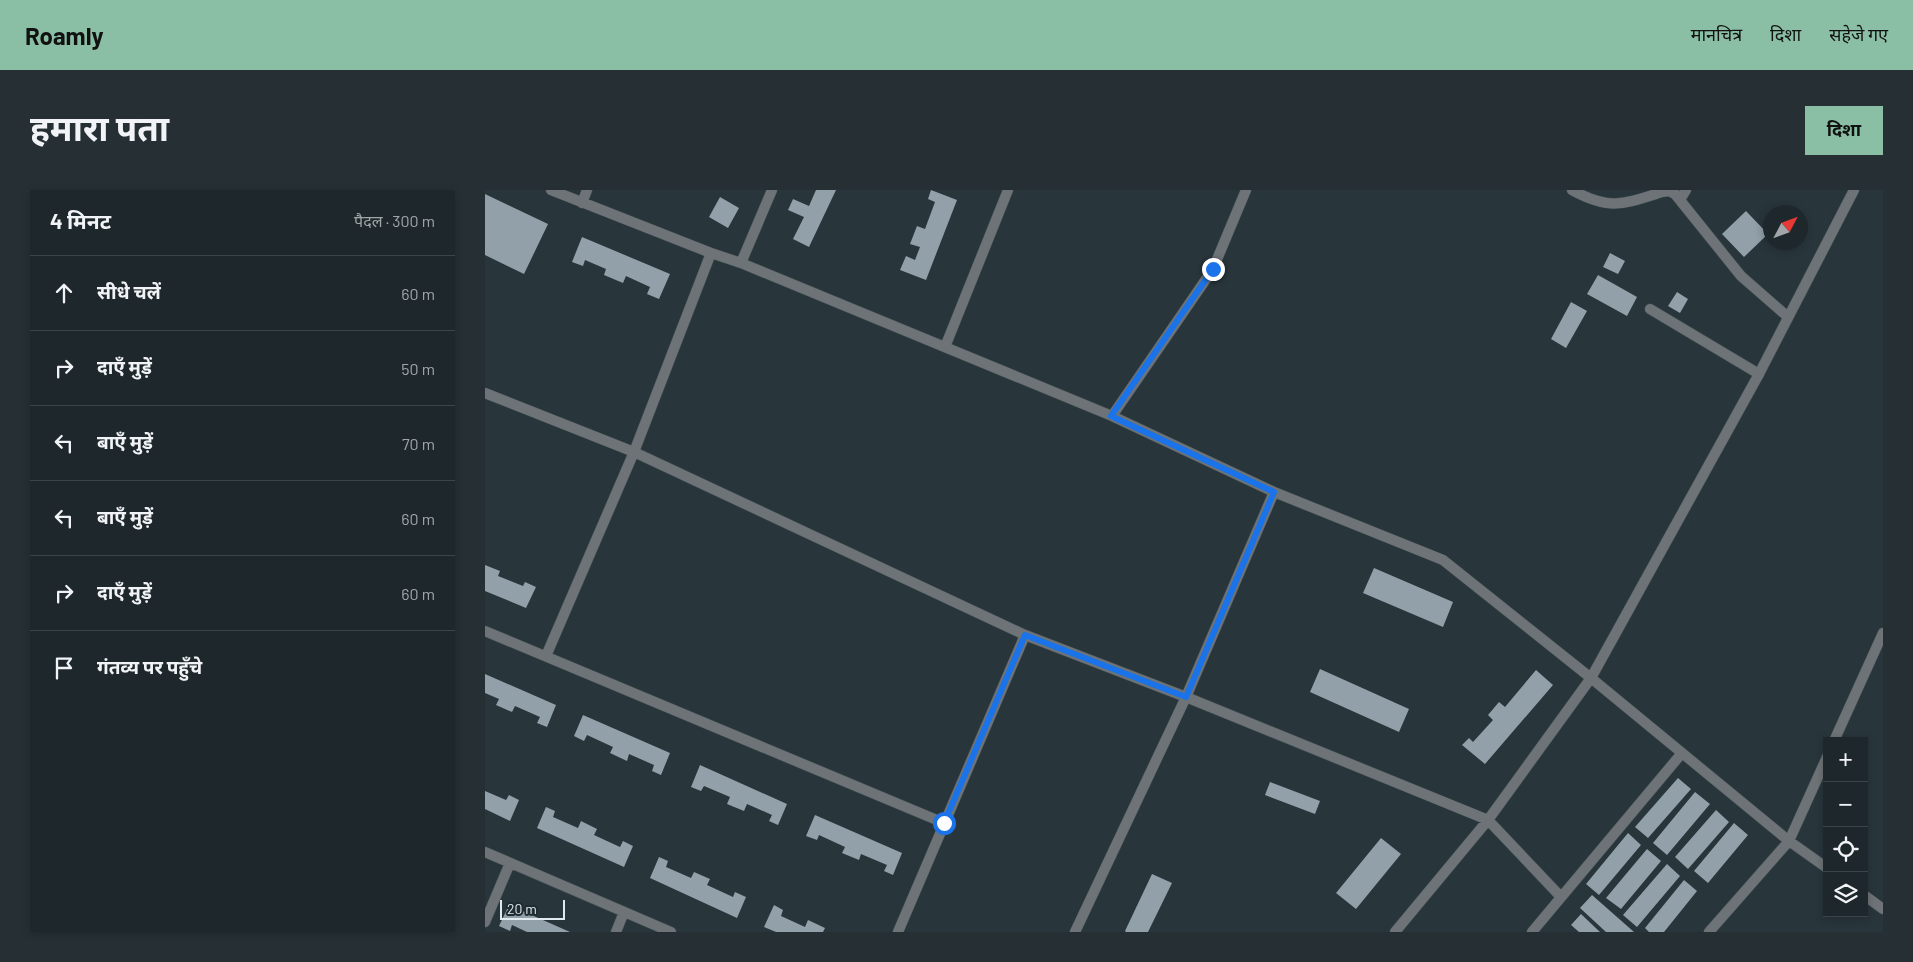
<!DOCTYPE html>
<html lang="hi">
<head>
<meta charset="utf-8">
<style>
	:root { --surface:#1e282c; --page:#263034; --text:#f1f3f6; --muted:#a1a6a9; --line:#3c4448; --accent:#8abfa5 }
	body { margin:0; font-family:Barlow,"Noto Sans Devanagari",sans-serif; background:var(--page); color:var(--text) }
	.controls { position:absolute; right:15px; bottom:15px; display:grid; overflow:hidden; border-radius:0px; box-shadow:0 2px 8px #0003 }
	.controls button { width:45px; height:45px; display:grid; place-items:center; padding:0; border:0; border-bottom:1px solid var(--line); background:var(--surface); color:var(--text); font:25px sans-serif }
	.compass { position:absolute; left:1278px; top:15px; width:45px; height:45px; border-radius:50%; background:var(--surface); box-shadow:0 2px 8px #0003; rotate:49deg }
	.scale { position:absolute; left:15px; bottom:12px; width:65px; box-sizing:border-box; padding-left:5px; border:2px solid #e1eaee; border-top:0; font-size:14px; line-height:18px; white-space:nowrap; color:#e1eaee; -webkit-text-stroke:4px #1e2b31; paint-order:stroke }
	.stop { position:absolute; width:15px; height:15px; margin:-11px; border:4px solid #1a73e8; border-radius:50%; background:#fff }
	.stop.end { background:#1a73e8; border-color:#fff; box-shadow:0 1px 5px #0008 }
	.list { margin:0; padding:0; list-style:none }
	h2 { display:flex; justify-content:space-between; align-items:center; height:65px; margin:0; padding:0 20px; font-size:21px }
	h2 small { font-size:16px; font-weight:400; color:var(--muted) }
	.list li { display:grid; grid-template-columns:32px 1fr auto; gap:15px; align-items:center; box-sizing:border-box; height:75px; padding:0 20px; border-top:1px solid var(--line) }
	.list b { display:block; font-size:19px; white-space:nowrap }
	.list em { font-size:16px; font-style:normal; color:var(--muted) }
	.icon { flex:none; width:28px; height:28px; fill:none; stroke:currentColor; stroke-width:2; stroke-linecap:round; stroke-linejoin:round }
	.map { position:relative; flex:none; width:1398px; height:742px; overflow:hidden; border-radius:0px }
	header { display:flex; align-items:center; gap:30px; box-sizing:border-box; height:70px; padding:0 25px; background:var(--accent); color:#111 }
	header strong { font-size:24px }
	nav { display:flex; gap:28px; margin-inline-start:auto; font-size:18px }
	.intro { display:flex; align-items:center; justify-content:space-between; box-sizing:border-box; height:120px; padding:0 30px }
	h1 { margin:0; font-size:35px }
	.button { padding:12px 22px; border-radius:0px; background:var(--accent); color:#111; font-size:18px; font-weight:700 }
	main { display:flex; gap:30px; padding:0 30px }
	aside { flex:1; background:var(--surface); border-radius:0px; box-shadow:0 2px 8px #0003 }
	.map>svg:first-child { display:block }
	.building { fill:#92a1a9 }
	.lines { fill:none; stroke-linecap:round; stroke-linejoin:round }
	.lane-casing { stroke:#465258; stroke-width:11 }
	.street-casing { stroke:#465258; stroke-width:11 }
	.lane { stroke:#6d7376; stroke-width:10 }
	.street { stroke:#6d7376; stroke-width:10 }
	.route { stroke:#1a73e8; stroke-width:6 }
</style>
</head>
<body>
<header>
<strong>Roamly</strong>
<nav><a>मानचित्र</a><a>दिशा</a><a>सहेजे गए</a></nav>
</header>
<div class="intro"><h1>हमारा पता</h1><a class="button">दिशा</a></div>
<main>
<aside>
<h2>4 मिनट<small>पैदल · 300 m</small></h2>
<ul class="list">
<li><svg class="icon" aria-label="ahead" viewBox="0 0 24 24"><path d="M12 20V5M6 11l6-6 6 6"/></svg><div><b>सीधे चलें</b></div><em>60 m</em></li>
<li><svg class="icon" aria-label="right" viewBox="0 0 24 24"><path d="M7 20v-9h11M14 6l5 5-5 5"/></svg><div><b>दाएँ मुड़ें</b></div><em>50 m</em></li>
<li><svg class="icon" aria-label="left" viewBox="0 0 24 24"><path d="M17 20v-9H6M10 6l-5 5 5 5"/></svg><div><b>बाएँ मुड़ें</b></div><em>70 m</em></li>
<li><svg class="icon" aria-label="left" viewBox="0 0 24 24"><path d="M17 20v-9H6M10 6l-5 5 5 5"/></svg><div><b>बाएँ मुड़ें</b></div><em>60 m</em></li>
<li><svg class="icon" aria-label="right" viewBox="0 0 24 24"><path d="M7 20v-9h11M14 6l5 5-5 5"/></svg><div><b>दाएँ मुड़ें</b></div><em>60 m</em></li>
<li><svg class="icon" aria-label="arrive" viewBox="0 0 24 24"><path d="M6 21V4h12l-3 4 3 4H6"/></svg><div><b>गंतव्य पर पहुँचे</b></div></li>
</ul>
</aside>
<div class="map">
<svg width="1398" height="742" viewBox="0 0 1398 742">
	<rect width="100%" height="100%" fill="#28353b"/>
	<!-- building -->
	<path class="building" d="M331,0H351L324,57L308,49L319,27L303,20L308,9L324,16Z
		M446,0L472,10L441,90L415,80L421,66L430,70L435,57L425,54L432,36L440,39L450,12L443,9Z
		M0,4L63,34L39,84L0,65Z
		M235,7L254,18L243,38L224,27Z
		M1261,21L1283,44L1259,67L1237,44Z
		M97,47L185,84L174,109L162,104L165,97L141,86L138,93L119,85L121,79L100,70L98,76L87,72Z
		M1125,63L1140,71L1133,84L1118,77Z
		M1113,85L1152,107L1142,126L1102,104Z
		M1192,102L1203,109L1195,123L1183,116Z
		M1086,112L1102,121L1081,158L1066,149Z
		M0,375L15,381L13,386L38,396L40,392L51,397L41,418L0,401Z
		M889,378L968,412L958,437L878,403Z
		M835,479L924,519L914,542L825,502Z
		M1051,480L1068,495L1000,574L977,555L984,548L988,552L1008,530L1003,525L1014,512L1020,517Z
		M0,484L71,515L62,537L52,533L55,527L30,516L27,522L11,515L14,509L0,503Z
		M98,525L185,563L176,585L167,581L169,575L144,564L142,571L125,563L128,557L102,545L99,551L89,546Z
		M215,575L302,614L293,635L284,631L287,625L262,614L259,621L242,614L245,607L219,596L216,601L206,597Z
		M1193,588L1206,599L1163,648L1150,637Z
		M785,592L835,611L830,624L780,605Z
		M0,601L21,610L24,605L34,610L25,631L0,619Z
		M1210,602L1225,614L1182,665L1168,653Z
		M61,617L70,621L68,627L93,638L96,631L112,639L109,645L135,657L138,651L148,656L139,677L52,638Z
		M1231,620L1244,632L1203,679L1190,667Z
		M330,625L417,663L408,685L399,681L402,675L376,664L374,670L357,663L360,657L334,645L332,650L321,646Z
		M1249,633L1263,645L1223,693L1209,681Z
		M1143,643L1156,655L1114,705L1101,694Z
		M896,648L916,664L871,719L851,703Z
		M1162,659L1176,671L1136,719L1121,708Z
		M174,667L183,671L181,677L206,688L209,682L225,689L222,695L248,707L250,702L261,707L252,728L165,688Z
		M1182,674L1195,686L1152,737L1138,725Z
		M667,684L687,693L663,742H641L640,741Z
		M1199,690L1212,701L1179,742H1164L1160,738Z
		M1107,705L1149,742H1121L1095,718Z
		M24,715L85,742H42L27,735L25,741L14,736Z
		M289,715L298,720L296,726L320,737L323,730L340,738L338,742H291L279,737Z
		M1096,724L1115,742H1094L1086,735Z"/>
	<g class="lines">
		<defs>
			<path id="lane" d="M1165,119L1274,184"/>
			<path id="street" d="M66,0L226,63L256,73L627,226L789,302L958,370L1106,488L1304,651L1342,678
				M1087,0C1125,21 1139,14 1177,2L1184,1L1190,4L1256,86L1303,127
				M1195,10L1201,0
				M97,13L102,0
				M256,73L287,0
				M460,157L523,0
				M0,203L149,262L540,445L701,507L1003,630L1076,707
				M627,226L728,79L761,0
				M0,441L459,633
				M61,466L149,262L226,63
				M1349,551L1398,443
				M0,662L186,742
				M1379,705L1398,719
				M0,732L25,673
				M131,742L139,722
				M413,742L540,445
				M590,742L701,507L789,302
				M910,742L1003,630L1106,488L1274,184L1369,0
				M1047,742L1197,563
				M1224,742L1304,651L1342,567"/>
		</defs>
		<!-- lane casing -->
		<use href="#lane" class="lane-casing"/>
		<!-- street casing -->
		<use href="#street" class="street-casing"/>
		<!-- lane -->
		<use href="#lane" class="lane"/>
		<!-- street -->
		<use href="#street" class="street"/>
	</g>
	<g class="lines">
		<!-- route -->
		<path class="route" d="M459,633L540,445L701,507L789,302L626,226L728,79"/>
	</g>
</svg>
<div class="controls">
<button>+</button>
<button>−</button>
<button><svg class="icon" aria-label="locate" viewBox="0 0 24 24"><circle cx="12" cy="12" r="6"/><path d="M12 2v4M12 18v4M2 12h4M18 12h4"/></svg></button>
<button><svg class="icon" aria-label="layers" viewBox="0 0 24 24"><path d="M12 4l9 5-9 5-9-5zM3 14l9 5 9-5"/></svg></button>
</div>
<svg class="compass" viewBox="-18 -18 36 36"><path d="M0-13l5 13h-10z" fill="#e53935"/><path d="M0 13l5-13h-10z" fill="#a1a6a9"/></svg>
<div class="scale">20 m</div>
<div class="stop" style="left:459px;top:633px"></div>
<div class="stop end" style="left:728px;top:79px"></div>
</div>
</main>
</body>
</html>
